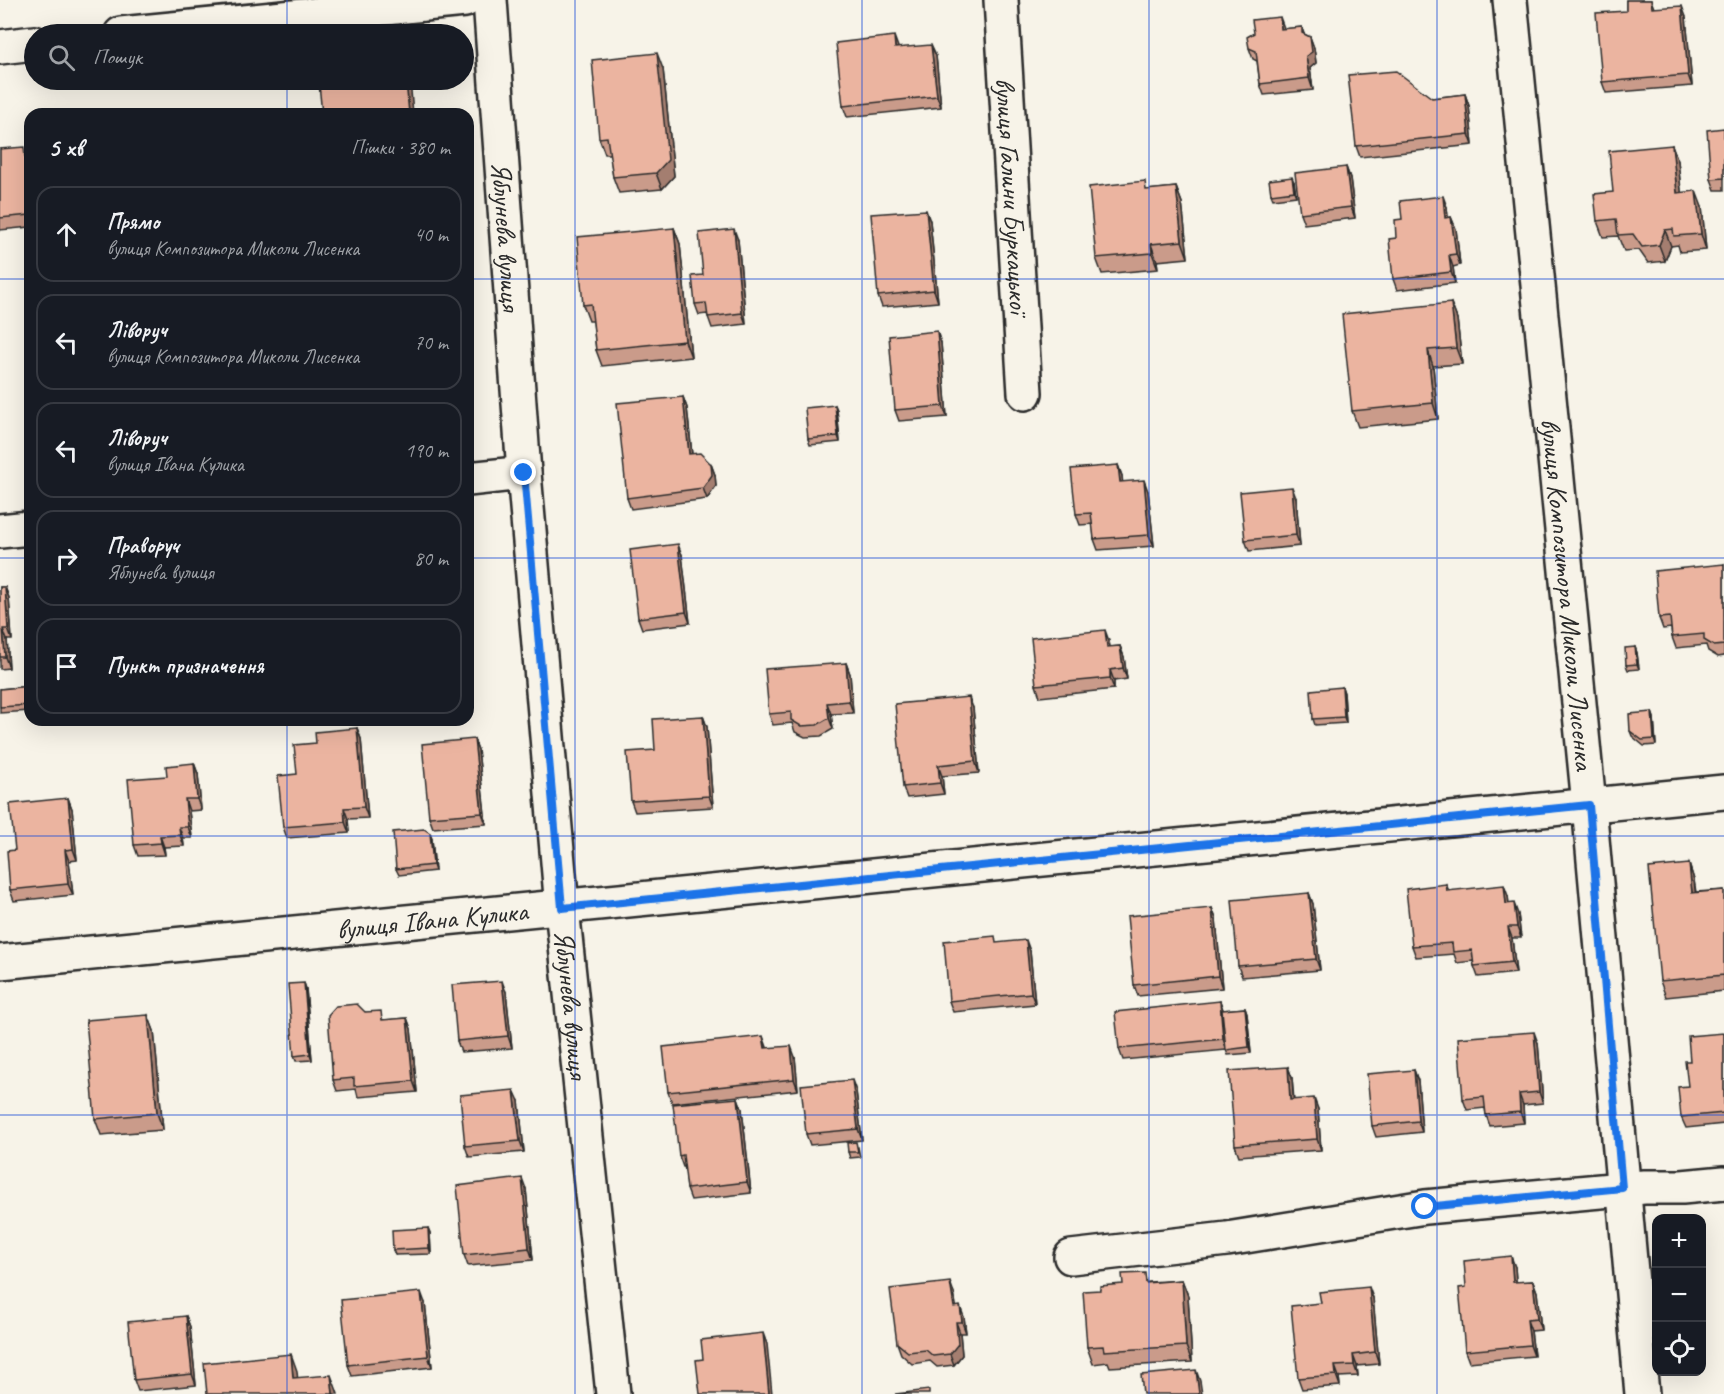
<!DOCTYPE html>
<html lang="uk">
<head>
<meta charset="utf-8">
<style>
	:root { --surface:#171b24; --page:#20242c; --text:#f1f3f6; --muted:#9ea1a6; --line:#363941 }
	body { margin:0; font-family:Caveat,sans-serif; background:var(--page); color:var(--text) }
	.controls { position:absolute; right:18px; bottom:18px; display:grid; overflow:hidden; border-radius:12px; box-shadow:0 6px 24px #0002 }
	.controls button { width:54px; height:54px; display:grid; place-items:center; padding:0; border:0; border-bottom:2px solid var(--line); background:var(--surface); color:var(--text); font:30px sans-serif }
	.stop { position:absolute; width:18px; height:18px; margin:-14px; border:4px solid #1a73e8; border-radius:50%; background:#fff }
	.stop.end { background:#1a73e8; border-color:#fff; box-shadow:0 2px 6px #0008 }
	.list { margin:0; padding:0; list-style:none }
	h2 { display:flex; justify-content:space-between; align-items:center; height:78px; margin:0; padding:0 24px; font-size:26px }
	h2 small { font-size:20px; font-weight:400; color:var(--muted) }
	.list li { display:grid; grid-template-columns:39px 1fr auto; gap:18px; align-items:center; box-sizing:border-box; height:96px; margin:0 12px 12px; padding:0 12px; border:2px solid var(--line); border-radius:18px }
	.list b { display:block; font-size:22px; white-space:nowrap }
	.list p { margin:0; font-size:20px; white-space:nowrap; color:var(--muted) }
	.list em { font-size:20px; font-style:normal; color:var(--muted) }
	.icon { flex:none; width:33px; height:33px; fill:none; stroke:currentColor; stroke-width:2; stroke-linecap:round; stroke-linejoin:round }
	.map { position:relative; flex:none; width:1724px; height:1394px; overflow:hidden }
	.search { position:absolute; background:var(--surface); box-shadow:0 6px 24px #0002; left:24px; top:24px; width:450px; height:66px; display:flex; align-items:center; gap:15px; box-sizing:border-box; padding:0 21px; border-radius:33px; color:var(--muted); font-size:22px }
	.panel { position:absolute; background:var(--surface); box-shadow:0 6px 24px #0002; left:24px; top:108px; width:450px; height:618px; border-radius:18px }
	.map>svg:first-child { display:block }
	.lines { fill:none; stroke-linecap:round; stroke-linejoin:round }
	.minor-casing { stroke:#2b2b2b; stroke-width:38 }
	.minor { stroke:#f7f3e8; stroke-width:33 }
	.wall { fill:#ca9b8a; stroke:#2b2b2b; stroke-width:1.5 }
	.shaded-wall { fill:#a47e70; stroke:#2b2b2b; stroke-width:1.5 }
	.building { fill:#ebb4a0; stroke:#2b2b2b; stroke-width:1.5 }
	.route { stroke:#1a73e8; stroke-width:8 }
	.grid { fill:none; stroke:#1d4ed8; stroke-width:1.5; stroke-opacity:0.55 }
	.labels { text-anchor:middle; stroke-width:4.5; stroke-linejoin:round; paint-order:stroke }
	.street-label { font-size:28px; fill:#2b2b2b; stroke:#f7f3e8 }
</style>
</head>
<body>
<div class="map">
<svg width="1724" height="1394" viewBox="0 0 1724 1394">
	<rect width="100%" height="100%" fill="#f7f3e8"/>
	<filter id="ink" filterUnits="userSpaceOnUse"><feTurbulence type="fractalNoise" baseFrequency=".0167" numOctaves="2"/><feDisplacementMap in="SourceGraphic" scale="12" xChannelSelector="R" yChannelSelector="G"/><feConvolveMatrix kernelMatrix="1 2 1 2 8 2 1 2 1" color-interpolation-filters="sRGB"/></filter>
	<g filter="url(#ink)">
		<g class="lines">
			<defs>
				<g id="minor">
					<path id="s1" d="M490,0L524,473L562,908L613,1394"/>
					<path id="s2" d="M1001,0L1025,393"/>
					<path id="s3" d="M1510,0L1589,805L1642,1394"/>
					<path d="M121,34L465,0"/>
					<path d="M0,47L34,43"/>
					<path d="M468,479L524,473"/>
					<path d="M0,531L30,528"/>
					<path id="s4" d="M0,962L1724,792"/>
					<path d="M1071,1257L1227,1239L1425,1207L1644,1187H1682L1724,1183"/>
				</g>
			</defs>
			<!-- minor casing -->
			<use href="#minor" class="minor-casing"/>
			<!-- minor -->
			<use href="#minor" class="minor"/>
		</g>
		<!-- wall -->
		<path class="wall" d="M1626,0H1651L1654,8L1686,17L1692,86L1606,93L1602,82L1626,11Z
			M1302,27L1304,34L1310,37L1314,48L1316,63L1310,68L1313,90L1264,95L1260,84L1257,61L1253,59L1249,48L1284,29Z
			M898,48L936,56L941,107L847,117L843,106Z
			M663,69L674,176L662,189L619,193L613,177L610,154H605L599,138Z
			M1465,94L1469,106L1473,145L1360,157L1356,146L1432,98Z
			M1724,128V190H1715L1711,179Z
			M1672,145L1678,161L1681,192L1702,207L1706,250L1680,252L1678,245L1671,246L1665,261L1648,263L1639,250L1624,251L1618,236L1603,237L1597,221L1613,192Z
			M0,149L30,156V227L0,230Z
			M1346,167L1350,178L1355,218L1304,224L1300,213Z
			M1294,182L1296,196L1273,199L1271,194Z
			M1176,187L1182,203L1188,258L1157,261L1158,269L1102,274L1096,258L1148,190Z
			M1447,207L1448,218L1451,217L1456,229L1460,265L1453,267L1455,283L1397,290L1393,279L1402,219Z
			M930,221L938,302L882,307L878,296Z
			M674,228L680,244L691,357L602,366L596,350L593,321H589L583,305Z
			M738,240L746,324L712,328L707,314L699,315L695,304L703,275Z
			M1451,303L1457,319L1462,364L1433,366L1438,419L1358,427L1352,411Z
			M941,343L947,417L899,421L895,410Z
			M683,397L687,408L692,454L711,464L715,475L716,486L707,499L631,509L627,498Z
			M835,405L837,410L840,442L810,445L808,439Z
			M1118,465L1122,476V482L1148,491L1154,546L1098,550L1094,539L1093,524L1080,525L1076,514Z
			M1296,498L1300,546L1249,551L1245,540Z
			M682,555L690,623L642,629L638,618Z
			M1724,564V656L1718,657L1708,651L1706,645L1676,648L1672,637L1671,628L1663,629L1659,618Z
			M0,587H5L9,598L12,640H7L9,668L0,669Z
			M1109,641L1110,647L1120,646L1124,657L1127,679L1114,681V689L1040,697L1036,685Z
			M1635,647L1637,653L1639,669L1628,670L1626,665Z
			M846,663L850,674L853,713L831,714L833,729L821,736L805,737L795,732L792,723L773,725L769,714Z
			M30,686V711L0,713V689Z
			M1342,687L1344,693L1346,723L1315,725L1313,719Z
			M973,708L979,773L942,776L944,794L907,798L903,787Z
			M1652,712L1654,718L1656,745L1644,746L1632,736L1630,731Z
			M703,716L707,727L713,807L635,812L631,801L655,750Z
			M357,728L361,739L368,818L348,819L349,833L287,838L283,827L297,774Z
			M474,739L478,750L486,824L433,828L429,817Z
			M194,763L198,774L201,810L189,811L192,838H183L184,846L164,847L165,855L138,856L134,845L167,776Z
			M68,798L72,809L77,860L69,861L73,895L14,901L10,890L15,850Z
			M432,839L435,871L399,875L396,869Z
			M1689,864L1694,880L1696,892L1724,890V991L1666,997L1660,981Z
			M1446,884L1449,891L1508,896L1509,904L1518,914L1521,938H1512L1516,973L1478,977L1474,966L1473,961L1457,963L1454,954L1416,957L1412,946Z
			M1309,893L1313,904L1320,970L1242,977L1238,966Z
			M1212,908L1216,919L1222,988L1138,996L1134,985Z
			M1030,951L1035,1004L953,1012L949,1001Z
			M304,983L306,989L312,1060L296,1061L294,1056Z
			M506,992L512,1048L461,1052L457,1041Z
			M1220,1001L1223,1010L1245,1008L1247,1014L1251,1053L1228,1055L1226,1050L1123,1060L1119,1049Z
			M365,1012L384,1020L407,1018L411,1029L417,1092L358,1097L356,1089L337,1091L333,1080Z
			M148,1015L154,1031L163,1130L101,1135L95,1119Z
			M1724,1033V1124L1686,1128L1681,1117L1688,1086L1690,1061Z
			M1538,1043L1543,1103L1523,1105L1524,1123L1490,1126L1486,1115L1485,1108L1467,1110L1463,1099Z
			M768,1048L795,1057L798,1090L672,1103L668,1092Z
			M1288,1067L1292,1078L1294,1100L1318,1109L1321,1150L1239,1156L1235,1145Z
			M1414,1070L1418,1081L1422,1132L1376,1137L1372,1126Z
			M856,1091L862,1140L810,1145L806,1134Z
			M738,1098L742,1109L751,1193L691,1200L687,1189L685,1167H683L679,1156Z
			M519,1101L524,1152L469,1157L465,1146Z
			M858,1147L860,1157L850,1158L848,1152Z
			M526,1189L533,1260L468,1266L464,1255Z
			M428,1228L430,1233L431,1254L395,1255L393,1250Z
			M1515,1267L1516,1282L1533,1281L1537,1292L1541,1330L1531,1331L1534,1356L1469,1362L1465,1351L1466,1287Z
			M1182,1280L1188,1296L1192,1362L1110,1367L1108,1362L1093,1364L1087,1347L1100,1290L1149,1282Z
			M954,1293L956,1306L964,1317L966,1333H960L962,1355L954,1365L937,1367L930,1361L912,1364L901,1354L897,1343Z
			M1373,1298L1379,1364L1357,1366L1358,1376L1339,1377L1340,1386L1302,1389L1298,1378Z
			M425,1303L432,1367L352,1376L348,1365Z
			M186,1316L190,1327L196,1385L138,1391L134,1380Z"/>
		<!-- shaded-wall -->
		<path class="shaded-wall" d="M1682,6L1686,17L1692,86L1688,75Z
			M1280,17L1284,28L1286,40L1281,29Z
			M894,36L898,47L900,59L895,48Z
			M1310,37L1314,48L1316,63L1310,68L1313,90L1309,78L1306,56Z
			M931,45L936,56L941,107L937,96Z
			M657,53L663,69L674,176L662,189L656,173Z
			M406,80H407L411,91L413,114H409Z
			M1465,94L1469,106L1473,145L1469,134Z
			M1672,145L1678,161L1683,209L1677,193Z
			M1346,167L1350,178L1355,218L1351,207Z
			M1292,177L1294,182L1296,196L1294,191Z
			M1176,187L1182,203L1188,258L1182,241Z
			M1696,191L1702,207L1706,250L1701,234Z
			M1443,196L1447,207L1449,229L1445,218Z
			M926,210L930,221L938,302L934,290Z
			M1451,217L1456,229L1460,265L1456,254Z
			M674,228L680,244L691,357L685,341Z
			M734,229L738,240L746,324L742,313Z
			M1665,230L1671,246L1665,261L1659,245Z
			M1151,244L1157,261L1158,269L1152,253Z
			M1449,255L1453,267L1455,283L1451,272Z
			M1451,303L1457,319L1462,364L1456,348Z
			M937,331L941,343L947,417L943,406Z
			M1428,350L1433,366L1438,419L1433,403Z
			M683,397L687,408L693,465L689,454Z
			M835,405L837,410L840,442L838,436Z
			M711,464L715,475L716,486L707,499L703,488Z
			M1118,465L1122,476L1124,493L1120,482Z
			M1144,480L1148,491L1154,546L1149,535Z
			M1292,487L1296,498L1300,546L1296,535Z
			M678,544L682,555L690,623L686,612Z
			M5,587L9,598L12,640L8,629Z
			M3,629L7,640L9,668L5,657Z
			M1105,630L1109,641L1111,658L1107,647Z
			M1120,646L1124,657L1127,679L1123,668Z
			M1635,647L1637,653L1639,669L1637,664Z
			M846,663L850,674L853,713L849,701Z
			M1110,670L1114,681V689L1110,678Z
			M1342,687L1344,693L1346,723L1344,717Z
			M969,697L973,708L979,773L975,761Z
			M827,703L831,714L833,729L829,718Z
			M1652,712L1654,718L1656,745L1654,739Z
			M703,716L707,727L713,807L709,796Z
			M357,728L361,739L368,818L364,807Z
			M474,739L478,750L486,824L482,813Z
			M194,763L198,774L201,810L197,799Z
			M938,765L942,776L944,794L940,783Z
			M68,798L72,809L77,860L73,849Z
			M185,799L189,811L192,838L188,827Z
			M344,808L348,819L349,833L345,822Z
			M179,827L183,838L184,846L180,835Z
			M430,833L432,839L435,871L433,865Z
			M160,836L164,847L165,855L161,843Z
			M65,850L69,861L73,895L68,884Z
			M1689,864L1694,880L1697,909L1692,893Z
			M1504,885L1508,896L1510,915L1506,904Z
			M1309,893L1313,904L1320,970L1316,959Z
			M1514,903L1518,914L1521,938L1517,927Z
			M1212,908L1216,919L1222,988L1218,976Z
			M1508,927L1512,938L1516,973L1512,962Z
			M1026,940L1030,951L1035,1004L1031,993Z
			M502,981L506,992L512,1048L508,1036Z
			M304,983L306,989L312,1060L310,1054Z
			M1220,1001L1224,1012L1227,1050L1223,1039Z
			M1245,1008L1247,1014L1251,1053L1249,1047Z
			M148,1015L154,1031L163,1130L157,1113Z
			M407,1018L411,1029L417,1092L413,1081Z
			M1534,1032L1538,1043L1543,1103L1539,1092Z
			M763,1036L767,1047L769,1059L765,1048Z
			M791,1046L795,1057L798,1090L794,1079Z
			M1288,1067L1292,1078L1294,1111L1290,1100Z
			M1414,1070L1418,1081L1422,1132L1418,1121Z
			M852,1080L856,1091L862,1140L858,1129Z
			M514,1090L519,1101L524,1152L520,1141Z
			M1519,1094L1523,1105L1524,1123L1520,1112Z
			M738,1098L742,1109L751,1193L747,1182Z
			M1314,1098L1318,1109L1321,1150L1317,1139Z
			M522,1178L526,1189L533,1260L529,1248Z
			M428,1228L430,1233L431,1254L429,1248Z
			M1511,1256L1515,1267L1517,1293L1513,1282Z
			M1182,1280L1188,1296L1192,1362L1186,1346Z
			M1533,1281L1537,1292L1541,1330L1537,1319Z
			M950,1282L954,1293L958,1318L954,1307Z
			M1369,1287L1373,1298L1379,1364L1375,1352Z
			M421,1292L425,1303L432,1367L428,1356Z
			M960,1306L964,1317L966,1333L962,1322Z
			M186,1316L190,1327L196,1385L192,1374Z
			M1527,1320L1531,1331L1534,1356L1530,1345Z
			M956,1322L960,1333L962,1355L954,1365L950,1354Z
			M763,1333L767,1344L772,1394H769Z
			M291,1354L297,1371L299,1394L293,1378Z
			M1353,1355L1357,1366L1358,1376L1354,1365Z
			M1335,1366L1339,1377L1340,1386L1336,1375Z
			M1196,1370L1200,1381L1202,1394H1199Z
			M331,1375L337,1391L338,1394H333Z"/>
		<!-- building -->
		<path class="building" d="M1626,0H1651L1652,8L1682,6L1688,75L1602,82L1596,13L1626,11Z
			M1280,17L1281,29L1302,27V33L1310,37L1312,52L1306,56L1309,78L1260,84L1256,51L1249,48L1247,37L1254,33L1252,20Z
			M894,36L895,48L931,45L937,96L843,106L836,43Z
			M657,53L668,160L656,173L613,177L607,137L599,138L592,60Z
			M1396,71L1432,98L1465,94L1469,134L1356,146L1348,75Z
			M360,80H406L409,114H322L319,84Z
			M1724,128V178L1711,179L1707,130Z
			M1672,145L1677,193L1696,191L1701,234L1674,236L1673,229L1665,230L1659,245L1642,247L1633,234L1618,235L1616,219L1597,221L1594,194L1613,192L1609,151Z
			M24,147L25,157L30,156V215L0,218V149Z
			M1346,167L1351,207L1300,213L1295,173Z
			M1292,177L1294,191L1271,194L1269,180Z
			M1145,181L1146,190L1176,187L1182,241L1151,244L1152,253L1096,258L1089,187Z
			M1443,196L1445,218L1451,217L1456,254L1449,255L1451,272L1393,279L1389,239L1396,238L1395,220L1402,219L1400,201Z
			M926,210L934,290L878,296L871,214Z
			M674,228L685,341L596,350L591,304L583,305L577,237Z
			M734,229L742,313L708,317L706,303L695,304L692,276L703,275L699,233Z
			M1451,303L1456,348L1428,350L1433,403L1352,411L1342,314Z
			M937,331L943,406L895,410L889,336Z
			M683,397L689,454L700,453L711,464L712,475L703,488L627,498L617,403Z
			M835,405L838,436L808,439L805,408Z
			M1118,465L1120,482L1144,480L1149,535L1094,539L1091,513L1076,514L1071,469Z
			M1292,487L1296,535L1245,540L1240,492Z
			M678,544L686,612L638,618L630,550Z
			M1724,564V645L1714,646L1704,640V634L1672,637L1670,617L1659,618L1655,571Z
			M0,587H5L8,629H3L5,657H0Z
			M1105,630L1107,647L1120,646L1123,668L1110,670V678L1036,685L1031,638Z
			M1635,647L1637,664L1626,665L1625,648Z
			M846,663L849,701L827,703L829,718L817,725L801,726L791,720V712L769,714L765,669Z
			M30,686V705L0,707V689Z
			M1342,687L1344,717L1313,719L1311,690Z
			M969,697L975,761L938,765L940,783L903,787L895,704Z
			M1652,712L1654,739L1642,740L1630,731L1629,714Z
			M703,716L709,796L631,801L627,752L655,750L653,719Z
			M357,728L364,807L344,808L345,822L283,827L278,776L297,774L294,745L316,743L315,732Z
			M474,739L482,813L429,817L422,744Z
			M194,763L197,799H185L188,827H179L180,835L160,836L161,843L134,845L128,779L167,776L166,766Z
			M68,798L73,849L65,850L68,884L10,890L7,851L15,850L10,804Z
			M424,829L430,833L433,865L396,869L393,832Z
			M1689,864L1692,893L1724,890V975L1660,981L1649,868Z
			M1446,884L1447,891L1504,885L1506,904L1514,903L1517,927H1508L1512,962L1474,966L1472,950L1453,952L1452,943L1412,946L1406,889Z
			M1309,893L1316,959L1238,966L1232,900Z
			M1212,908L1218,976L1134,985L1127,916Z
			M995,936L996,943L1026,940L1031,993L949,1001L944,941Z
			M502,981L508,1036L457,1041L452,985Z
			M304,983L310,1054L294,1056L288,984Z
			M1220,1001L1223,1039L1119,1049L1115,1012Z
			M357,1004L365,1012L381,1011L382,1020L407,1018L413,1081L354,1086V1078L333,1080L328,1015L336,1006Z
			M1245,1008L1249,1047L1226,1050L1222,1010Z
			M148,1015L157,1113L95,1119L86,1020Z
			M1534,1032L1539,1092L1519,1094L1520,1112L1486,1115L1484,1097L1463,1099L1458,1038Z
			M1724,1033V1113L1681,1117L1678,1087L1688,1086L1685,1061H1690L1688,1036Z
			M763,1036L765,1048L791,1046L794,1079L668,1092L663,1047Z
			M1288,1067L1290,1100L1314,1098L1317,1139L1235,1145L1229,1071Z
			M1414,1070L1418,1121L1372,1126L1367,1074Z
			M852,1080L858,1129L806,1134L801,1085Z
			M514,1090L520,1141L465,1146L460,1095Z
			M738,1098L747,1182L687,1189L683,1155L679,1156L673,1104Z
			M856,1142L858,1152H848L847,1143Z
			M522,1178L529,1248L464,1255L457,1186Z
			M428,1228L429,1248L393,1250L392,1230Z
			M1511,1256L1513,1282L1533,1281L1537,1319L1527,1320L1530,1345L1465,1351L1459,1288L1466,1287L1464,1261Z
			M1145,1273L1146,1283L1182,1280L1186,1346L1104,1351L1103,1346L1087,1347L1083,1291L1100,1290V1286L1123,1284L1122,1274Z
			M950,1282L954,1307L960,1306L962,1322H956L958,1344L950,1354L933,1356L926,1350L908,1352L897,1343L890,1289Z
			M1369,1287L1375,1352L1353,1355L1354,1365L1335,1366L1336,1375L1298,1378L1291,1306L1321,1303L1319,1292Z
			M421,1292L428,1356L348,1365L341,1300Z
			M186,1316L192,1374L134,1380L128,1322Z
			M763,1333L769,1394H700L696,1360L703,1359L701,1340Z
			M291,1354L293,1378L331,1375L333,1394H207L204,1363Z
			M1196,1370L1199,1394H1143L1141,1375Z
			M929,1390V1394H895Z"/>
	</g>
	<g class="lines" filter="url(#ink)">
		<!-- route -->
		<path class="route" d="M524,473L562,908L1589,805L1622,1188L1425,1207"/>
	</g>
	<!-- grid -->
	<path class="grid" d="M287,0V34M575,0V1394M862,0V1394M1149,0V1394M1437,0V1394M287,80V114M0,279H30M468,279H1724M0,558H30M468,558H1724M287,720V1394M0,836H1724M0,1115H1724"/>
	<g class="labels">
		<!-- street labels -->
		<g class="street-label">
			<text dy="10" stroke="none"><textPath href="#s2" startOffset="196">вулиця Галини Буркацької</textPath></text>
			<text dy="10" stroke="none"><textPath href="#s1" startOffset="237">Яблунева вулиця</textPath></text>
			<text dy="10" stroke="none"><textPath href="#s3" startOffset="597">вулиця Композитора Миколи Лисенка</textPath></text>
			<text dy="10" stroke="none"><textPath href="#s4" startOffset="434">вулиця Івана Кулика</textPath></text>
			<text dy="10" stroke="none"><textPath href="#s1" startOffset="1008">Яблунева вулиця</textPath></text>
		</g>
	</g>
</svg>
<div class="controls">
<button>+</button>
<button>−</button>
<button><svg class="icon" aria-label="locate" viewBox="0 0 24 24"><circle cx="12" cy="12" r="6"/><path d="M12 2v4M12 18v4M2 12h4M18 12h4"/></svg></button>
</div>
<div class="stop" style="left:1425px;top:1207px"></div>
<div class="stop end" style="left:524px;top:473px"></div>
<div class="search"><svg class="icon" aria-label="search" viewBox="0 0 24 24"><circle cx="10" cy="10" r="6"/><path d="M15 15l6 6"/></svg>Пошук</div>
<section class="panel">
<h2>5 хв<small>Пішки · 380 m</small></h2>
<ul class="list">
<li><svg class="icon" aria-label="ahead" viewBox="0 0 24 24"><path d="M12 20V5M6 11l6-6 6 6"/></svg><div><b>Прямо</b><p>вулиця Композитора Миколи Лисенка</p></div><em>40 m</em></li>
<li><svg class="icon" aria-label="left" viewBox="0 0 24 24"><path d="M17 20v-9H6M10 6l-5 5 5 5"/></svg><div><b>Ліворуч</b><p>вулиця Композитора Миколи Лисенка</p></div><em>70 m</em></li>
<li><svg class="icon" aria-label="left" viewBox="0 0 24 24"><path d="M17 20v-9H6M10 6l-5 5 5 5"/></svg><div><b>Ліворуч</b><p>вулиця Івана Кулика</p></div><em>190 m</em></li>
<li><svg class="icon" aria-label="right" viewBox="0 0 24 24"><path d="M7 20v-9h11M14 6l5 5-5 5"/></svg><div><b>Праворуч</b><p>Яблунева вулиця</p></div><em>80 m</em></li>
<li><svg class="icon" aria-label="arrive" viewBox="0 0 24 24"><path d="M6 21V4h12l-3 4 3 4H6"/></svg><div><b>Пункт призначення</b></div></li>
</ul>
</section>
</div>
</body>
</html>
